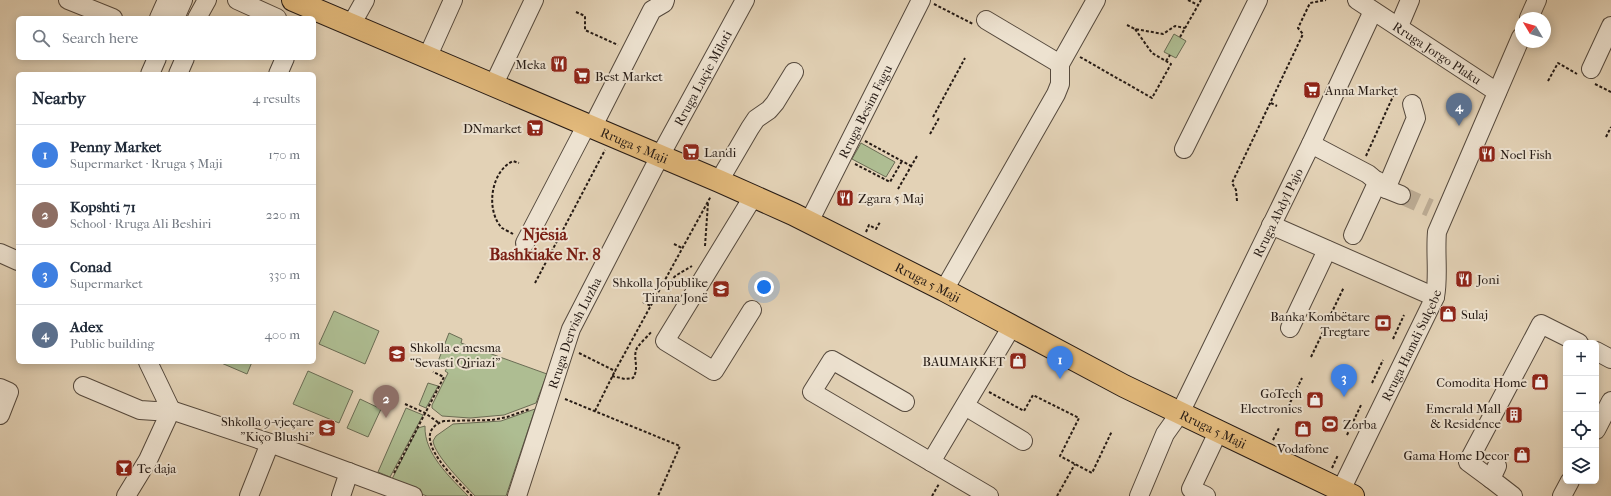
<!DOCTYPE html>
<html lang="en">
<head>
<meta charset="utf-8">
<style>
	:root { --surface:#fff; --page:#f2f2f3; --text:#1f2937; --muted:#747a83; --line:#e0e1e3; --accent:#ea580c }
	body { margin:0; font-family:"IM FELL French Canon",serif; background:var(--page); color:var(--text) }
	.controls { position:absolute; right:12px; bottom:12px; display:grid; overflow:hidden; border-radius:6px; box-shadow:0 2px 10px #0003 }
	.controls button { width:36px; height:36px; display:grid; place-items:center; padding:0; border:0; border-bottom:1px solid var(--line); background:var(--surface); color:var(--text); font:20px sans-serif }
	.compass { position:absolute; left:1515px; top:12px; width:36px; height:36px; border-radius:50%; background:var(--surface); box-shadow:0 2px 10px #0003; rotate:308deg }
	.you { position:absolute; left:764px; top:287px; width:14px; height:14px; margin:-10px; border:3px solid #fff; border-radius:50%; background:#1a73e8; box-shadow:0 0 0 6px #1a73e833 }
	.badge { display:grid; place-items:center; width:26px; height:26px; border-radius:50%; background:var(--accent); color:#fff; font-size:13px; font-weight:700 }
	.pin { position:absolute; translate:-50% -33px; filter:drop-shadow(0 1px 2px #0008) }
	.pin::after { content:''; position:absolute; top:21px; width:14px; height:12px; background:inherit; clip-path:polygon(0 0,100% 0,50% 100%) }
	.list { margin:0; padding:0; list-style:none }
	h2 { display:flex; justify-content:space-between; align-items:center; height:52px; margin:0; padding:0 16px; font-size:17px }
	h2 small { font-size:13px; font-weight:400; color:var(--muted) }
	.list li { display:grid; grid-template-columns:26px 1fr auto; gap:12px; align-items:center; box-sizing:border-box; height:60px; padding:0 16px; border-top:1px solid var(--line) }
	.list b { display:block; font-size:15px; white-space:nowrap }
	.list p { margin:0; font-size:13px; white-space:nowrap; color:var(--muted) }
	.list em { font-size:13px; font-style:normal; color:var(--muted) }
	.icon { flex:none; width:22px; height:22px; fill:none; stroke:currentColor; stroke-width:2; stroke-linecap:round; stroke-linejoin:round }
	.map { position:relative; flex:none; width:1611px; height:496px; overflow:hidden }
	.search { position:absolute; background:var(--surface); box-shadow:0 2px 10px #0003; left:16px; top:16px; width:300px; height:44px; display:flex; align-items:center; gap:10px; box-sizing:border-box; padding:0 14px; border-radius:6px; color:var(--muted); font-size:15px }
	.panel { position:absolute; background:var(--surface); box-shadow:0 2px 10px #0003; left:16px; top:72px; width:300px; height:292px; border-radius:6px }
	.map>svg:first-child { display:block }
	.green { fill:#aebd92; stroke:#6a6c54 }
	.lines { fill:none; stroke-linecap:round; stroke-linejoin:round }
	.minor-tunnel { stroke:#bdad96; stroke-width:18; stroke-dasharray:18 9; stroke-linecap:butt }
	.minor-casing { stroke:#55493d; stroke-width:20 }
	.major-casing { stroke:#261b15; stroke-width:24 }
	.path { stroke:#261b15; stroke-width:2; stroke-dasharray:3 2; stroke-linecap:butt }
	.minor { stroke:#ede2d0; stroke-width:18 }
	.major { stroke:#e2b97b; stroke-width:22 }
	.labels { text-anchor:middle; stroke-width:4; stroke-linejoin:round; paint-order:stroke }
	.street-label { font-size:13px; fill:#261b15; stroke:#ede2d0 }
	.poi-label { font-size:13px; fill:#261b15; stroke:#ede2d0; text-anchor:end }
	.district-label { font-size:17px; font-weight:bold; fill:#7a1f14; stroke:#ede2d0 }
</style>
</head>
<body>
<div class="map">
<svg width="1611" height="496" viewBox="0 0 1611 496">
	<rect width="100%" height="100%" fill="#e3d2b6"/>
	<filter id="stains"><feTurbulence type="fractalNoise" baseFrequency=".005" numOctaves="4"/><feColorMatrix values="0 0 0 0 .2 0 0 0 0 .09 0 0 0 0 .02 0 0 0 .5 -.17"/></filter>
	<radialGradient id="worn" r=".72"><stop offset=".6" stop-color="#630" stop-opacity="0"/><stop offset="1" stop-color="#630" stop-opacity=".3"/></radialGradient>
	<!-- green -->
	<path class="green" d="M1174,34L1186,41L1176,58L1164,52Z
		M861,143L895,162L886,177L852,159Z
		M334,311L379,331L365,364L319,344Z
		M449,333L462,339L461,343L547,374L536,403L504,415L470,418L442,416L432,408V405L448,373L445,371L447,368L437,364Z
		M219,362H252L247,374Z
		M308,371L353,391L339,423L293,404Z
		M428,383L438,386L426,408L419,405Z
		M360,399L381,409L368,437L347,428Z
		M406,408L423,415L390,477L378,472Z
		M535,409L506,496H475C464,484 435,456 433,441L436,436L453,424L501,421Z
		M425,426C424,454 450,477 468,496H427L390,483L418,428Z"/>
	<g class="lines">
		<!-- minor-tunnel -->
		<path class="minor-tunnel" d="M1401,195L1430,208"/>
		<defs>
			<g id="minor">
				<path d="M68,0L113,18"/>
				<path d="M237,0L277,18"/>
				<path id="s1" d="M1357,0L1497,92"/>
				<path d="M159,18L167,0"/>
				<path d="M175,18L183,0"/>
				<path d="M197,18L207,0"/>
				<path d="M1529,18L1537,0"/>
				<path d="M986,20L1060,64"/>
				<path d="M351,25L365,0"/>
				<path d="M1399,26L1410,0"/>
				<path d="M427,58L453,0"/>
				<path d="M1591,69L1611,26"/>
				<path d="M150,74L157,58"/>
				<path d="M178,74L185,58"/>
				<path d="M278,74L285,58"/>
				<path d="M493,86L534,0"/>
				<path d="M592,128L652,10L664,3L665,0"/>
				<path d="M1311,144L1368,174L1386,189L1401,195"/>
				<path d="M1184,149L1258,0"/>
				<path d="M719,181L750,128L756,119L769,110L775,103L794,72"/>
				<path d="M1386,189L1416,118L1412,104"/>
				<path id="s2" d="M809,222L921,0"/>
				<path d="M1271,225L1435,297"/>
				<path d="M1353,235L1378,181"/>
				<path d="M525,243L586,126"/>
				<path d="M0,253L18,261"/>
				<path d="M944,290L1056,94L1060,84V64L1096,0"/>
				<path d="M752,310L714,371L665,341L753,197"/>
				<path d="M1290,328L1327,250"/>
				<path d="M1596,351L1611,359"/>
				<path d="M83,386L140,410L155,411L171,410L270,443L413,496"/>
				<path d="M0,388L9,392L0,415"/>
				<path d="M905,402L832,360L812,392L989,496"/>
				<path d="M965,406L1023,441"/>
				<path d="M1596,430L1611,401"/>
				<path d="M931,462L1012,326"/>
				<path d="M1497,466L1491,479L1513,496"/>
				<path d="M1491,479L1468,462L1541,324L1579,343"/>
				<path id="s3" d="M1341,490L1435,297C1439,276 1435,254 1437,232L1521,37"/>
				<path d="M126,496L148,460L171,410L148,362"/>
				<path d="M249,496L270,443"/>
				<path d="M341,496L349,472"/>
				<path id="s4" d="M517,496L571,329L660,156L745,0"/>
				<path id="s5" d="M1139,496L1165,434L1180,413L1311,144L1373,11"/>
				<path d="M1206,496L1191,489L1218,432"/>
				<path d="M1562,496L1570,481"/>
			</g>
			<g id="major">
				<path id="s6" d="M293,0L719,181L793,214L944,290L1124,386L1353,496"/>
			</g>
		</defs>
		<!-- minor casing -->
		<use href="#minor" class="minor-casing"/>
		<!-- major casing -->
		<use href="#major" class="major-casing"/>
		<!-- path -->
		<path class="path" d="M1188,0L1198,5
			M934,4L973,24
			M576,12L585,16V30L618,45
			M1127,25L1135,29L1163,34L1175,26L1185,28
			M1180,37L1201,0
			M1080,57L1152,98L1171,64L1152,53L1135,29
			M1166,61L1170,55
			M1548,81L1558,63L1577,74
			M1595,84L1611,92
			M1271,103L1277,106
			M933,117L965,58
			M930,134L939,118
			M1606,137L1611,127
			M865,141L911,166
			M1366,156L1395,92
			M855,164L890,182L902,161
			M898,189L917,156
			M1237,201L1236,190L1232,183L1303,34L1298,28L1310,3L1326,0
			M866,232L869,225L876,229L880,222
			M513,234C510,232 505,230 502,228C485,210 491,171 513,161L519,163
			M674,244L682,248
			M705,246L708,203
			M535,283L605,150
			M643,302L651,306
			M670,302C669,275 671,279 692,266
			M1331,314L1344,287
			M1393,339L1404,315
			M579,353L615,371L711,196
			M1311,357L1323,332
			M612,376L625,379L633,378C640,367 632,358 637,348C641,342 648,336 652,331
			M1372,383L1383,360
			M989,392L1024,411L1033,395L1079,418L1060,456L1092,473L1112,431
			M565,399L680,446L658,496
			M405,404L425,413L439,423
			M1288,407L1302,378
			M595,411L615,371
			M1347,435L1361,405
			M1273,440L1279,428
			M1332,468L1338,455
			M394,473L444,377L433,372
			M472,496C457,481 405,434 444,421L492,420L507,417L530,409
			M932,496L939,484
			M1057,496L1075,464"/>
		<!-- minor -->
		<use href="#minor" class="minor"/>
		<!-- major -->
		<use href="#major" class="major"/>
	</g>
	<!-- icons -->
	<defs>
		<symbol id="restaurant-square" viewBox="-11 -11 22 22"><rect x="-9" y="-9" width="18" height="18" rx="4" fill="#8f2418" stroke="#ede2d0"/><path d="M-5-6h1v4h1v-4h1v4h1v-4h1v5L-1.5 .5V6h-2V.5L-5-1ZM5-6V6H3V1.5H1.5Q1.5-4 5-6Z" fill="#fff"/></symbol>
		<symbol id="supermarket-square" viewBox="-11 -11 22 22"><rect x="-9" y="-9" width="18" height="18" rx="4" fill="#8f2418" stroke="#ede2d0"/><path d="M-6-5.5h2.5l.6 2H6L4.5 2H-2.5L-4.4-4H-6ZM-1.5 3.2a1.3 1.3 0 1 0 .1 0ZM3 3.2a1.3 1.3 0 1 0 .1 0Z" fill="#fff"/></symbol>
		<symbol id="school-square" viewBox="-11 -11 22 22"><rect x="-9" y="-9" width="18" height="18" rx="4" fill="#8f2418" stroke="#ede2d0"/><path d="M0-5L7-2L0 1L-7-2ZM-4 1L0 2.5L4 1V4Q0 6-4 4Z" fill="#fff"/></symbol>
		<symbol id="shop-square" viewBox="-11 -11 22 22"><rect x="-9" y="-9" width="18" height="18" rx="4" fill="#8f2418" stroke="#ede2d0"/><path d="M-5-2.5h2.3a2.7 3.5 0 0 1 5.4 0H5L5.5 6h-11ZM-1.5-2.5h3a1.5 2.3 0 0 0-3 0Z" fill="#fff"/></symbol>
		<symbol id="bank-square" viewBox="-11 -11 22 22"><rect x="-9" y="-9" width="18" height="18" rx="4" fill="#8f2418" stroke="#ede2d0"/><path d="M-6-4H6V4H-6ZM0-2.3a2.3 2.3 0 1 0 0 4.6a2.3 2.3 0 1 0 0-4.6Z" fill="#fff"/></symbol>
		<symbol id="building-square" viewBox="-11 -11 22 22"><rect x="-9" y="-9" width="18" height="18" rx="4" fill="#8f2418" stroke="#ede2d0"/><path d="M-4-6H4V6H1V3H-1V6H-4ZM-2.5-4.3h1.7v1.8h-1.7ZM.8-4.3h1.7v1.8H.8ZM-2.5-1h1.7V.8h-1.7ZM.8-1h1.7V.8H.8Z" fill="#fff"/></symbol>
		<symbol id="stadium-square" viewBox="-11 -11 22 22"><rect x="-9" y="-9" width="18" height="18" rx="4" fill="#8f2418" stroke="#ede2d0"/><path d="M0-5a6.5 5 0 1 0 0 10a6.5 5 0 1 0 0-10ZM-3.5-1.8h7v3.6h-7Z" fill="#fff"/></symbol>
		<symbol id="bar-square" viewBox="-11 -11 22 22"><rect x="-9" y="-9" width="18" height="18" rx="4" fill="#8f2418" stroke="#ede2d0"/><path d="M-6-5H6L.8 .8V4.5H3.5V6h-7V4.5H-.8V.8Z" fill="#fff"/></symbol>
	</defs>
	<g fill-rule="evenodd">
		<use href="#restaurant-square" x="549" y="54" width="20" height="20"/>
		<use href="#supermarket-square" x="572" y="66" width="20" height="20"/>
		<use href="#supermarket-square" x="1302" y="80" width="20" height="20"/>
		<use href="#supermarket-square" x="525" y="118" width="20" height="20"/>
		<use href="#supermarket-square" x="681" y="142" width="20" height="20"/>
		<use href="#restaurant-square" x="1477" y="144" width="20" height="20"/>
		<use href="#restaurant-square" x="835" y="188" width="20" height="20"/>
		<use href="#restaurant-square" x="1454" y="269" width="20" height="20"/>
		<use href="#school-square" x="711" y="279" width="20" height="20"/>
		<use href="#shop-square" x="1438" y="304" width="20" height="20"/>
		<use href="#bank-square" x="1373" y="313" width="20" height="20"/>
		<use href="#school-square" x="387" y="344" width="20" height="20"/>
		<use href="#shop-square" x="1008" y="351" width="20" height="20"/>
		<use href="#shop-square" x="1530" y="372" width="20" height="20"/>
		<use href="#shop-square" x="1305" y="390" width="20" height="20"/>
		<use href="#building-square" x="1504" y="405" width="20" height="20"/>
		<use href="#stadium-square" x="1320" y="414" width="20" height="20"/>
		<use href="#school-square" x="317" y="418" width="20" height="20"/>
		<use href="#shop-square" x="1293" y="419" width="20" height="20"/>
		<use href="#shop-square" x="1512" y="445" width="20" height="20"/>
		<use href="#bar-square" x="114" y="458" width="20" height="20"/>
	</g>
	<g class="labels">
		<!-- street labels -->
		<g class="street-label">
			<text dy="5" stroke="none"><textPath href="#s1" startOffset="96">Rruga Jorgo Plaku</textPath></text>
			<text dy="5" stroke="none"><textPath href="#s4" startOffset="459">Rruga Luçie Miloti</textPath></text>
			<text dy="5" stroke="none"><textPath href="#s2" startOffset="124">Rruga Besim Fagu</textPath></text>
			<text dy="5" stroke="none"><textPath href="#s6" startOffset="371">Rruga 5 Maji</textPath></text>
			<text dy="5" stroke="none"><textPath href="#s5" startOffset="316">Rruga Abdyl Pajo</textPath></text>
			<text dy="5" stroke="none"><textPath href="#s6" startOffset="695">Rruga 5 Maji</textPath></text>
			<text dy="5" stroke="none"><textPath href="#s4" startOffset="173">Rruga Dervish Luzha</textPath></text>
			<text dy="5" stroke="none"><textPath href="#s3" startOffset="161">Rruga Hamdi Sulçebe</textPath></text>
			<text dy="5" stroke="none"><textPath href="#s6" startOffset="1016">Rruga 5 Maji</textPath></text>
		</g>
		<!-- poi labels -->
		<g class="poi-label">
			<text x="546" y="69">Meka</text>
			<text x="595" y="81" text-anchor="start">Best Market</text>
			<text x="1325" y="95" text-anchor="start">Anna Market</text>
			<text x="522" y="133">DNmarket</text>
			<text x="704" y="157" text-anchor="start">Landi</text>
			<text x="1500" y="159" text-anchor="start">Noel Fish</text>
			<text x="858" y="203" text-anchor="start">Zgara 5 Maj</text>
			<text x="1477" y="284" text-anchor="start">Joni</text>
			<text x="708" y="287">Shkolla Jopublike<tspan x="708" dy="15">Tirana Jonë</tspan></text>
			<text x="1461" y="319" text-anchor="start">Sulaj</text>
			<text x="1370" y="321">Banka Kombëtare<tspan x="1370" dy="15">Tregtare</tspan></text>
			<text x="410" y="352" text-anchor="start">Shkolla e mesma<tspan x="410" dy="15">“Sevasti Qiriazi”</tspan></text>
			<text x="1005" y="366">BAUMARKET</text>
			<text x="1527" y="387">Comodita Home</text>
			<text x="1302" y="398">GoTech<tspan x="1302" dy="15">Electronics</tspan></text>
			<text x="1501" y="413">Emerald Mall<tspan x="1501" dy="15">&amp; Residence</tspan></text>
			<text x="314" y="426">Shkolla 9-vjeçare<tspan x="314" dy="15">"Kiço Blushi"</tspan></text>
			<text x="1343" y="429" text-anchor="start">Zorba</text>
			<text x="1303" y="453" text-anchor="middle">Vodafone</text>
			<text x="1509" y="460">Gama Home Decor</text>
			<text x="137" y="473" text-anchor="start">Te daja</text>
		</g>
		<!-- district labels -->
		<g class="district-label">
			<text x="545" y="240">Njësia<tspan x="545" dy="20">Bashkiake Nr. 8</tspan></text>
		</g>
	</g>
	<rect width="100%" height="100%" filter="url(#stains)"/>
	<rect width="100%" height="100%" fill="url(#worn)"/>
</svg>
<div class="controls">
<button>+</button>
<button>−</button>
<button><svg class="icon" aria-label="locate" viewBox="0 0 24 24"><circle cx="12" cy="12" r="6"/><path d="M12 2v4M12 18v4M2 12h4M18 12h4"/></svg></button>
<button><svg class="icon" aria-label="layers" viewBox="0 0 24 24"><path d="M12 4l9 5-9 5-9-5zM3 14l9 5 9-5"/></svg></button>
</div>
<svg class="compass" viewBox="-18 -18 36 36"><path d="M0-13l5 13h-10z" fill="#e53935"/><path d="M0 13l5-13h-10z" fill="#747a83"/></svg>
<div class="you"></div>
<div class="pin badge" style="left:1060px;top:379px;background:#3f7fe0">1</div>
<div class="pin badge" style="left:386px;top:418px;background:#8d6e63">2</div>
<div class="pin badge" style="left:1344px;top:397px;background:#3f7fe0">3</div>
<div class="pin badge" style="left:1459px;top:126px;background:#5c6f8a">4</div>
<div class="search"><svg class="icon" aria-label="search" viewBox="0 0 24 24"><circle cx="10" cy="10" r="6"/><path d="M15 15l6 6"/></svg>Search here</div>
<section class="panel">
<h2>Nearby<small>4 results</small></h2>
<ul class="list">
<li><span class="badge" style="background:#3f7fe0">1</span><div><b>Penny Market</b><p>Supermarket · Rruga 5 Maji</p></div><em>170 m</em></li>
<li><span class="badge" style="background:#8d6e63">2</span><div><b>Kopshti 71</b><p>School · Rruga Ali Beshiri</p></div><em>220 m</em></li>
<li><span class="badge" style="background:#3f7fe0">3</span><div><b>Conad</b><p>Supermarket</p></div><em>330 m</em></li>
<li><span class="badge" style="background:#5c6f8a">4</span><div><b>Adex</b><p>Public building</p></div><em>400 m</em></li>
</ul>
</section>
</div>
</body>
</html>
